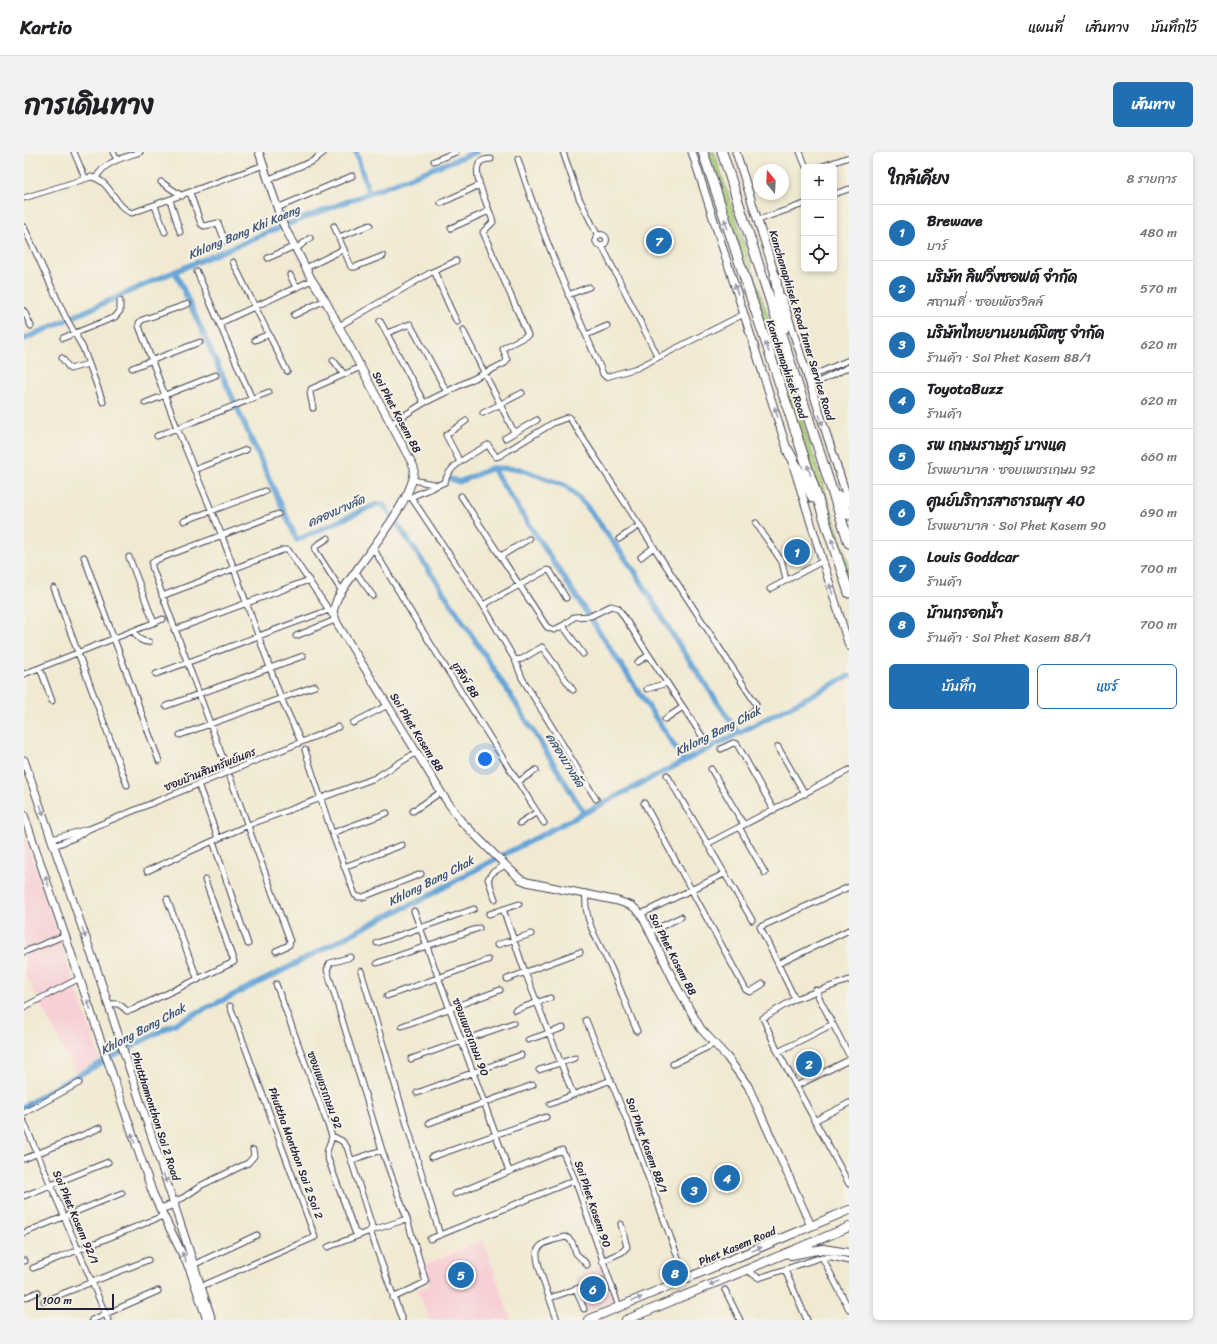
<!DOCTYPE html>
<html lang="th">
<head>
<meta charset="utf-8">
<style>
	:root { --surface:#fff; --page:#f2f2f2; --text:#202124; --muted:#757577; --line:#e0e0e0; --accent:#1f6fb2 }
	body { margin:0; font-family:Sriracha,"Playpen Sans Thai",sans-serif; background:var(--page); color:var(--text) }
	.controls { position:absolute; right:12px; top:12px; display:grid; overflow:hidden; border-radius:6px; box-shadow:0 2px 6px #0003 }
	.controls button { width:36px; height:36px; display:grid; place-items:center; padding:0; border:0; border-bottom:1px solid var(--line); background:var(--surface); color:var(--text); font:20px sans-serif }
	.compass { position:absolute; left:729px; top:12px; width:36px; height:36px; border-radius:50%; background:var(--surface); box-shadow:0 2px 6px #0003; rotate:342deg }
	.scale { position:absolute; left:12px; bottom:10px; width:78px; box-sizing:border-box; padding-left:4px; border:2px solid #22223b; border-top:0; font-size:11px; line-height:14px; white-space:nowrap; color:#22223b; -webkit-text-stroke:3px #f7f3e8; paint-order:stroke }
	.you { position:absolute; left:461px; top:607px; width:14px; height:14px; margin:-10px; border:3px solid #fff; border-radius:50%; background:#1a73e8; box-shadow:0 0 0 6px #1a73e833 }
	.badge { display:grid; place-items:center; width:26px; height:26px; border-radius:50%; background:var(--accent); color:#fff; font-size:13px; font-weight:700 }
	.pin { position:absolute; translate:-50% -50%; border:2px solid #fff; box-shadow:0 1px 4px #0006 }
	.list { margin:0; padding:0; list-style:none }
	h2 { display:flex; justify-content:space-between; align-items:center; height:52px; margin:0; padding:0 16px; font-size:17px }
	h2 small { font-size:13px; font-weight:400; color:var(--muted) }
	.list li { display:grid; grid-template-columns:26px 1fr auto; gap:12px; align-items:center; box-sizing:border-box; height:56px; padding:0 16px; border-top:1px solid var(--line) }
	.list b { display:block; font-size:15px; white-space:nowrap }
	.list p { margin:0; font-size:13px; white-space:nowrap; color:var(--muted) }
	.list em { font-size:13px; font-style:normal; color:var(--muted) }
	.actions { display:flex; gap:8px; padding:12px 16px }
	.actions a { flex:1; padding:9px 0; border:1px solid var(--accent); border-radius:6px; text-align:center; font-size:14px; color:var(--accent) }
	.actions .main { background:var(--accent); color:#fff }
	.icon { flex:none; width:22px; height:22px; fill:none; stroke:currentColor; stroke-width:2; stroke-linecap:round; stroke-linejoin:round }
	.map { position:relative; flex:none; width:825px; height:1168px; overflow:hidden; border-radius:6px }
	header { display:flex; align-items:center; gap:24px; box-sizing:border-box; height:56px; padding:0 20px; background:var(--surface); border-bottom:1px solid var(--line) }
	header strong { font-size:19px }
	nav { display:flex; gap:22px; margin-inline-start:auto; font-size:14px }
	.intro { display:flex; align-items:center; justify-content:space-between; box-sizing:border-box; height:96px; padding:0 24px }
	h1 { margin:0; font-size:28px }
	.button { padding:10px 18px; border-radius:6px; background:var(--accent); color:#fff; font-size:14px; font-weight:700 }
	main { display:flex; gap:24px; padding:0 24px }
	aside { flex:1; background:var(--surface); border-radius:6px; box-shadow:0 2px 6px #0003 }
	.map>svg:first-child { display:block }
	.built { fill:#f7cfd5 }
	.green { fill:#b0d67f; stroke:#697c5d }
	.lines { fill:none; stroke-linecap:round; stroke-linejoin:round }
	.canal { stroke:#65a4d7; stroke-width:5.5 }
	.street-casing { stroke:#414052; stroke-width:7 }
	.secondary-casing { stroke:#414052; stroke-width:9 }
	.primary-casing { stroke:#414052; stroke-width:10 }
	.highway-casing { stroke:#414052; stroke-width:11 }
	.street { stroke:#fff; stroke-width:5 }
	.secondary { stroke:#fff; stroke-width:7 }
	.primary { stroke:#fff; stroke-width:8 }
	.highway { stroke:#fff; stroke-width:9 }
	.oneway { fill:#9c9ca7 }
	.labels { text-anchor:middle; stroke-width:4; stroke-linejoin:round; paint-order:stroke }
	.street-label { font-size:11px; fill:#22223b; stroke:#f7f3e8 }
	.water-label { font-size:12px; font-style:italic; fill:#3d5679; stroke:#f7f3e8 }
</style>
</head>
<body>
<header>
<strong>Kartio</strong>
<nav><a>แผนที่</a><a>เส้นทาง</a><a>บันทึกไว้</a></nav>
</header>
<div class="intro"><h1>การเดินทาง</h1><a class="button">เส้นทาง</a></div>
<main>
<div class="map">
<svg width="825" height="1168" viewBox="0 0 825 1168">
	<rect width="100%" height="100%" fill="#f7f3e8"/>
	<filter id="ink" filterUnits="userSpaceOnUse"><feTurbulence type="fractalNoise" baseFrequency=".025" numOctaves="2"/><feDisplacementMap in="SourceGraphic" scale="8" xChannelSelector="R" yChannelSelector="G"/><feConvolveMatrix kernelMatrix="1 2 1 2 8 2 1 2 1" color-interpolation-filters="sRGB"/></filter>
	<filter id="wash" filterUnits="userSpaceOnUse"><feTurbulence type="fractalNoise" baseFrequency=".012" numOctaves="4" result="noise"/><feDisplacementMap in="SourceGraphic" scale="16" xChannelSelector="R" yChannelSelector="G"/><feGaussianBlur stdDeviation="0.9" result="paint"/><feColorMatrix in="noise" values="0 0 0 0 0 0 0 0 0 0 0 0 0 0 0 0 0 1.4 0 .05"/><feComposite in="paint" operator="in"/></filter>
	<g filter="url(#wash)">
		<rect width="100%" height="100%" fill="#f1e9d2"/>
		<!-- built -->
		<path class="built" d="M0,681L76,907L52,921L0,820Z
			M459,1088L487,1168H406L393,1138L406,1133L400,1114Z
			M577,1115L588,1148L562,1159L550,1125Z"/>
		<!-- green -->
		<path class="green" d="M685,0H690L825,413V430Z"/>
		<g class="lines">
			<!-- canal -->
			<path class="canal" d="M332,0L345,42
				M151,119L273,388L353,352H359C430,452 496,557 560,661
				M0,187L131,128L249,78L452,0
				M468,316L496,317L542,334L561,352L610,418L652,488L714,581
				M427,327L435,330L468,316L660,609
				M0,955L23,940L142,876L252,822L356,767L393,750L473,706L825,524"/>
		</g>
	</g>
	<g filter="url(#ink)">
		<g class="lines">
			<defs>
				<path id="street" d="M50,0L61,26
					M89,0L93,8
					M539,0L555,46L574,84
					M776,0L782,15
					M494,7C517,81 548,151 579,222L582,225L613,216L720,162
					M410,9L432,0
					M796,15L825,5
					M72,26C81,9 99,6 116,0
					M245,27L289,9L300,0
					M137,30L158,44
					M166,41L177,72L180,74L194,71L201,89
					M810,42L825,37
					M0,46L67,25C87,28 90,55 108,61L240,13
					M146,48L156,80
					M417,51L456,33
					M131,54L141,80
					M253,56L328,24
					M734,68L780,52
					M310,74L327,115H331L359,104
					M0,75L41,164L59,196L79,250
					M427,76L465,59
					M571.5 88a5.5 5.5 0 1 1 11 0a5.5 5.5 0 1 1-11 0Z
					M315,85L346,73
					M578,94L634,205
					M272,97L286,86
					M244,106L271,94
					M209,110L263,219
					M282,116L320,97
					M410,119C418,136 424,153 433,170
					M173,120L228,247
					M266,123L272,136
					M544,143L565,135
					M164,152L118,168L115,171V174L153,276L198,384L257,546L277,590
					M0,159L7,174
					M270,163L301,148
					M356,169L400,251
					M196,171L288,128
					M315,174L406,121L432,109
					M439,178L490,280
					M363,181L386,172L423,240
					M562,183L583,174
					M39,186L91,165L96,159V149
					M231,188L245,182
					M38,206L46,217L64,212
					M309,208L320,222
					M108,216L176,190
					M783,226L825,208
					M786,234L825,215
					M121,251L192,223
					M289,256L286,241L287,237L337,215
					M459,261L498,241
					M368,271L400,251L481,211L483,208L479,197L481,195L504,183L459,80L469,70C466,57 448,24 455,12C457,8 463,7 467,7
					M133,284L245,240
					M481,286L513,268
					M436,310L422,283L442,269
					M170,318L222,298
					M389,328L414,333
					M437,344L523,475L530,478L540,473L550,465L567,464L587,454L594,456L678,584
					M387,345L421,330C424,313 450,301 464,293L472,305L475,304L529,271L545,265L732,552L731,557L718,568
					M384,346L387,345L459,453L491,508L498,526L572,647
					M160,369L241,339
					M732,371L758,410L762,428
					M304,386L292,394L291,398L317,438
					M595,387L616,373
					M349,396L391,467L520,671
					M477,404L505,387
					M60,405L135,609
					M105,405L130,471
					M617,405L630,395
					M331,419L349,444
					M30,436L103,633
					M746,437L799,409
					M138,444L259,398H264L309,464
					M459,453L523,418L526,419L542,446
					M539,474L559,502
					M150,478L285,428
					M110,479C113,486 118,490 125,490
					M272,484L311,468
					M491,508L498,507L518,495L549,538
					M614,510L625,503
					M16,516L28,549
					M0,522L139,467
					M132,522L305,458
					M623,537L643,531
					M142,554L279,504
					M641,567L659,555
					M329,571L364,553
					M156,583L291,534
					M754,595L781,642
					M697,597L709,591L713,592L750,658
					M281,598L308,681L331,743L334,745H339L397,722
					M687,617L720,673
					M204,620L128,415V411L132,408L254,362
					M643,623L728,768
					M206,625L266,789L265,793L252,799
					M494,630L512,618
					M174,632L194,686
					M620,651L722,838L726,840L739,832
					M389,659L417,640
					M496,671L513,660
					M715,675L741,721
					M308,681L363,661
					M28,687L63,677
					M189,689L224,792
					M683,692L825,618
					M30,694L52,685L65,677L314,575
					M320,715L378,693
					M123,719L222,674L351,626L393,600
					M562,741C559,771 577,793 588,818C597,838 604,859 613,879
					M143,747L174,828
					M471,747L464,727L468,721L481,713
					M479,757L501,820L549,942
					M390,759L485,1019
					M465,762L495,752
					M617,762L700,722
					M626,780L657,765
					M353,791L450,757
					M473,793L507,782
					M0,800L42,783
					M327,805L306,811L303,818L358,998L328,1008
					M353,811L455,776
					M754,812L825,778
					M337,819L416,1083
					M483,827L556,800
					M825,828L771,847L739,866L754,900L825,1032
					M252,832L308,984C307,992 302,996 303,1004L331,1080L336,1083L346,1079L378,1168
					M791,838L825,903
					M363,844L464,808
					M771,847L736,775L825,735
					M84,853C93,850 96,852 103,859L108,858L210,810L181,728
					M0,855L56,826
					M491,858L526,846
					M562,868L604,971L662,1127
					M378,874L476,838
					M504,888L539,876
					M754,900L809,872
					M387,907L489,871
					M649,912L690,892
					M515,918L551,906
					M772,934L825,908
					M393,941L497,903
					M526,952L587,928
					M0,961L55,931
					M790,969L825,951
					M0,970L84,1168
					M405,971L509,933
					M308,984L318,989L323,995L348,1074L346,1079
					M408,1005L522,965
					M0,1007L76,976
					M431,1042L538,998L551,1028L595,1155
					M0,1044L84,1010
					M150,1049L159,1046L178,1033L224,1011L230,1004L229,998
					M346,1079L383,1067L358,998
					M0,1081L98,1041
					M406,1087L551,1028
					M304,1095L336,1083
					M798,1105L825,1157
					M0,1109H1
					M578,1109L598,1100L603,1095L597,1072
					M171,1112L233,1083
					M9,1116L139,1064
					M722,1118L735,1126L798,1105H808L825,1109
					M761,1118L783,1168
					M178,1134L291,1085L206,854
					M552,1137L560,1157
					M701,1138L716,1168
					M0,1146L14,1140
					M369,1146L402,1130L383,1067
					M526,1146L577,1128
					M20,1149L124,1108
					M68,1168L134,1139
					M533,1168C529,1154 511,1112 513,1100C515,1090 533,1087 542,1085C550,1089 549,1094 552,1101C555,1105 560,1108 563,1113"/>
				<path id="secondary" d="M235,0L258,70L288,128L301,148L390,315C394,345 329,418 313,447L309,460L313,471L420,645L437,669L469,701L496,727L503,730L594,749L608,754L617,762L654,837L677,877L703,905L724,934L787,1074
					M668,0L765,303
					M712,0L753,129
					M758,146L825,351
					M769,313L825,494
					M0,608L74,821L188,1168
					M0,663L129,1042L166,1118L183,1168
					M136,1057L151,1052"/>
				<path id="primary" d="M767,1103L799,1097L825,1101
					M564,1168L825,1058
					M602,1168L825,1075"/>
				<path id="highway" d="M679,0L825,441
					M698,0L825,391
					M751,124L760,177
					M764,298L789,346
					M815,344L825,363"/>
			</defs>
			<!-- street casing -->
			<use href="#street" class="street-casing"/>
			<!-- secondary casing -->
			<use href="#secondary" class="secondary-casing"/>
			<!-- primary casing -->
			<use href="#primary" class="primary-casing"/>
			<!-- highway casing -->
			<use href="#highway" class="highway-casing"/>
			<!-- street -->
			<use href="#street" class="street"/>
			<!-- secondary -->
			<use href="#secondary" class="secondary"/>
			<!-- primary -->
			<use href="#primary" class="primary"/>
			<!-- highway -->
			<use href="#highway" class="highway"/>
		</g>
		<!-- one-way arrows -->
		<defs><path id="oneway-solid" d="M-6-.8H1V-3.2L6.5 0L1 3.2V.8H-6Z"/></defs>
		<g class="oneway">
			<use href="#oneway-solid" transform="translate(702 72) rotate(-108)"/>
			<use href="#oneway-solid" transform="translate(712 137) rotate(-108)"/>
			<use href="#oneway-solid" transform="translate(743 195) rotate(-109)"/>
			<use href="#oneway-solid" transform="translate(752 260) rotate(-107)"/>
			<use href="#oneway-solid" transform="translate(797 268) rotate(71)"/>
			<use href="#oneway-solid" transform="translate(785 318) rotate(-108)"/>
			<use href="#oneway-solid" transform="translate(809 392) rotate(-109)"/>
			<use href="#oneway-solid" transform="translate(807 437) rotate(-107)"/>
			<use href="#oneway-solid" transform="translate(18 658) rotate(71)"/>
			<use href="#oneway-solid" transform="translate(23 729) rotate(-109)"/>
			<use href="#oneway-solid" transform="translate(60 781) rotate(71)"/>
			<use href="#oneway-solid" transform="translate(65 853) rotate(-109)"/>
			<use href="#oneway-solid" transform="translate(109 986) rotate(-108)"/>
			<use href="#oneway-solid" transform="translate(141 1026) rotate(70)"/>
			<use href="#oneway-solid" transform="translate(733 1097) rotate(-23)"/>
			<use href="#oneway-solid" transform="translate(160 1105) rotate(-114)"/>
			<use href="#oneway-solid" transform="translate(690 1131) rotate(157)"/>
			<use href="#oneway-solid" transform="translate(613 1147) rotate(-23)"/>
		</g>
	</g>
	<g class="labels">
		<!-- street labels -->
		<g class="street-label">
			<text transform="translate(778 173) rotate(73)" y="4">Kanchanaphisek Road Inner Service Road</text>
			<text transform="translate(763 217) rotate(71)" y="4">Kanchanaphisek Road</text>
			<text transform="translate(373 260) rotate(62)" y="4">Soi Phet Kasem 88</text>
			<text transform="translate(442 528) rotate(58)" y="4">ชูสังข์ 88</text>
			<text transform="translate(393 580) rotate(58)" y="4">Soi Phet Kasem 88</text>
			<text transform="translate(186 617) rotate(-22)" y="4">ซอยบ้านสินทรัพย์นคร</text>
			<text transform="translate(649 802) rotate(63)" y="4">Soi Phet Kasem 88</text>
			<text transform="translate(447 885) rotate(69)" y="4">ซอยเพชรเกษม 90</text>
			<text transform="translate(301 938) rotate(70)" y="4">ซอยเพชรเกษม 92</text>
			<text transform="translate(132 964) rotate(72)" y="4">Phutthamonthon Sai 2 Road</text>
			<text transform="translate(623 993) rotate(70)" y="4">Soi Phet Kasem 88/1</text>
			<text transform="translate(272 1001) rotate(70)" y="4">Phuttha Monthon Sai 2 Soi 2</text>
			<text transform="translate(569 1052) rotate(71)" y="4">Soi Phet Kasem 90</text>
			<text transform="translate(52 1065) rotate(67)" y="4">Soi Phet Kasem 92/1</text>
			<text transform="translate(713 1094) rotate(-23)" y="4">Phet Kasem Road</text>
		</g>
		<!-- water labels -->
		<g class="water-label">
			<text transform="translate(220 80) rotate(-23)" y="4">Khlong Bang Khi Kaeng</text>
			<text transform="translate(312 359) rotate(-24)" y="4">คลองบางลัด</text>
			<text transform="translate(694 579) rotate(-27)" y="4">Khlong Bang Chak</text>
			<text transform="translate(541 608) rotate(58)" y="4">คลองบางลัด</text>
			<text transform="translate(407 729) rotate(-27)" y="4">Khlong Bang Chak</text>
			<text transform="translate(119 877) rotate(-28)" y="4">Khlong Bang Chak</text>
		</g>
	</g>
</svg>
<div class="controls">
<button>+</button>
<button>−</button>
<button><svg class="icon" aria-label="locate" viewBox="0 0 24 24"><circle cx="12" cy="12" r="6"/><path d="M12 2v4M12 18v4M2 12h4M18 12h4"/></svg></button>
</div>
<svg class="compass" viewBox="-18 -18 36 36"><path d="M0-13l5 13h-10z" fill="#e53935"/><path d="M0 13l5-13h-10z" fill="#757577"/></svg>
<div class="scale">100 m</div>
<div class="you"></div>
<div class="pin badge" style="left:773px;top:400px">1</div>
<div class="pin badge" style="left:785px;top:912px">2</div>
<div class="pin badge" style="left:670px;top:1038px">3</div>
<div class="pin badge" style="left:703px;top:1026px">4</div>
<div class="pin badge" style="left:437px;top:1123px">5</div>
<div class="pin badge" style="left:569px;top:1137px">6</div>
<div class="pin badge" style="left:635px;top:89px">7</div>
<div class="pin badge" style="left:651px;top:1121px">8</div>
</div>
<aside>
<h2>ใกล้เคียง<small>8 รายการ</small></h2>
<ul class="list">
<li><span class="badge">1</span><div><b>Brewave</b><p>บาร์</p></div><em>480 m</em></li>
<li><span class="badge">2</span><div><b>บริษัท ลิฟวิ่งซอฟต์ จำกัด</b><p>สถานที่ · ซอยพัชรวิลล์</p></div><em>570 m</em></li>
<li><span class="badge">3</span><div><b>บริษัทไทยยานยนต์มิตซู จำกัด</b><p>ร้านค้า · Soi Phet Kasem 88/1</p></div><em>620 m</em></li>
<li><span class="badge">4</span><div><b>ToyotaBuzz</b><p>ร้านค้า</p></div><em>620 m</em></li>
<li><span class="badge">5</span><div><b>รพ เกษมราษฎร์ บางแค</b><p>โรงพยาบาล · ซอยเพชรเกษม 92</p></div><em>660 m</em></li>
<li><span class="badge">6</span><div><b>ศูนย์บริการสาธารณสุข 40</b><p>โรงพยาบาล · Soi Phet Kasem 90</p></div><em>690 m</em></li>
<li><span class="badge">7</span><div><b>Louis Goddcar</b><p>ร้านค้า</p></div><em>700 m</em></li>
<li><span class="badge">8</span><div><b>บ้านกรอกน้ำ</b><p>ร้านค้า · Soi Phet Kasem 88/1</p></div><em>700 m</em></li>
</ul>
<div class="actions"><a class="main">บันทึก</a><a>แชร์</a></div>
</aside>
</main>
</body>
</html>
